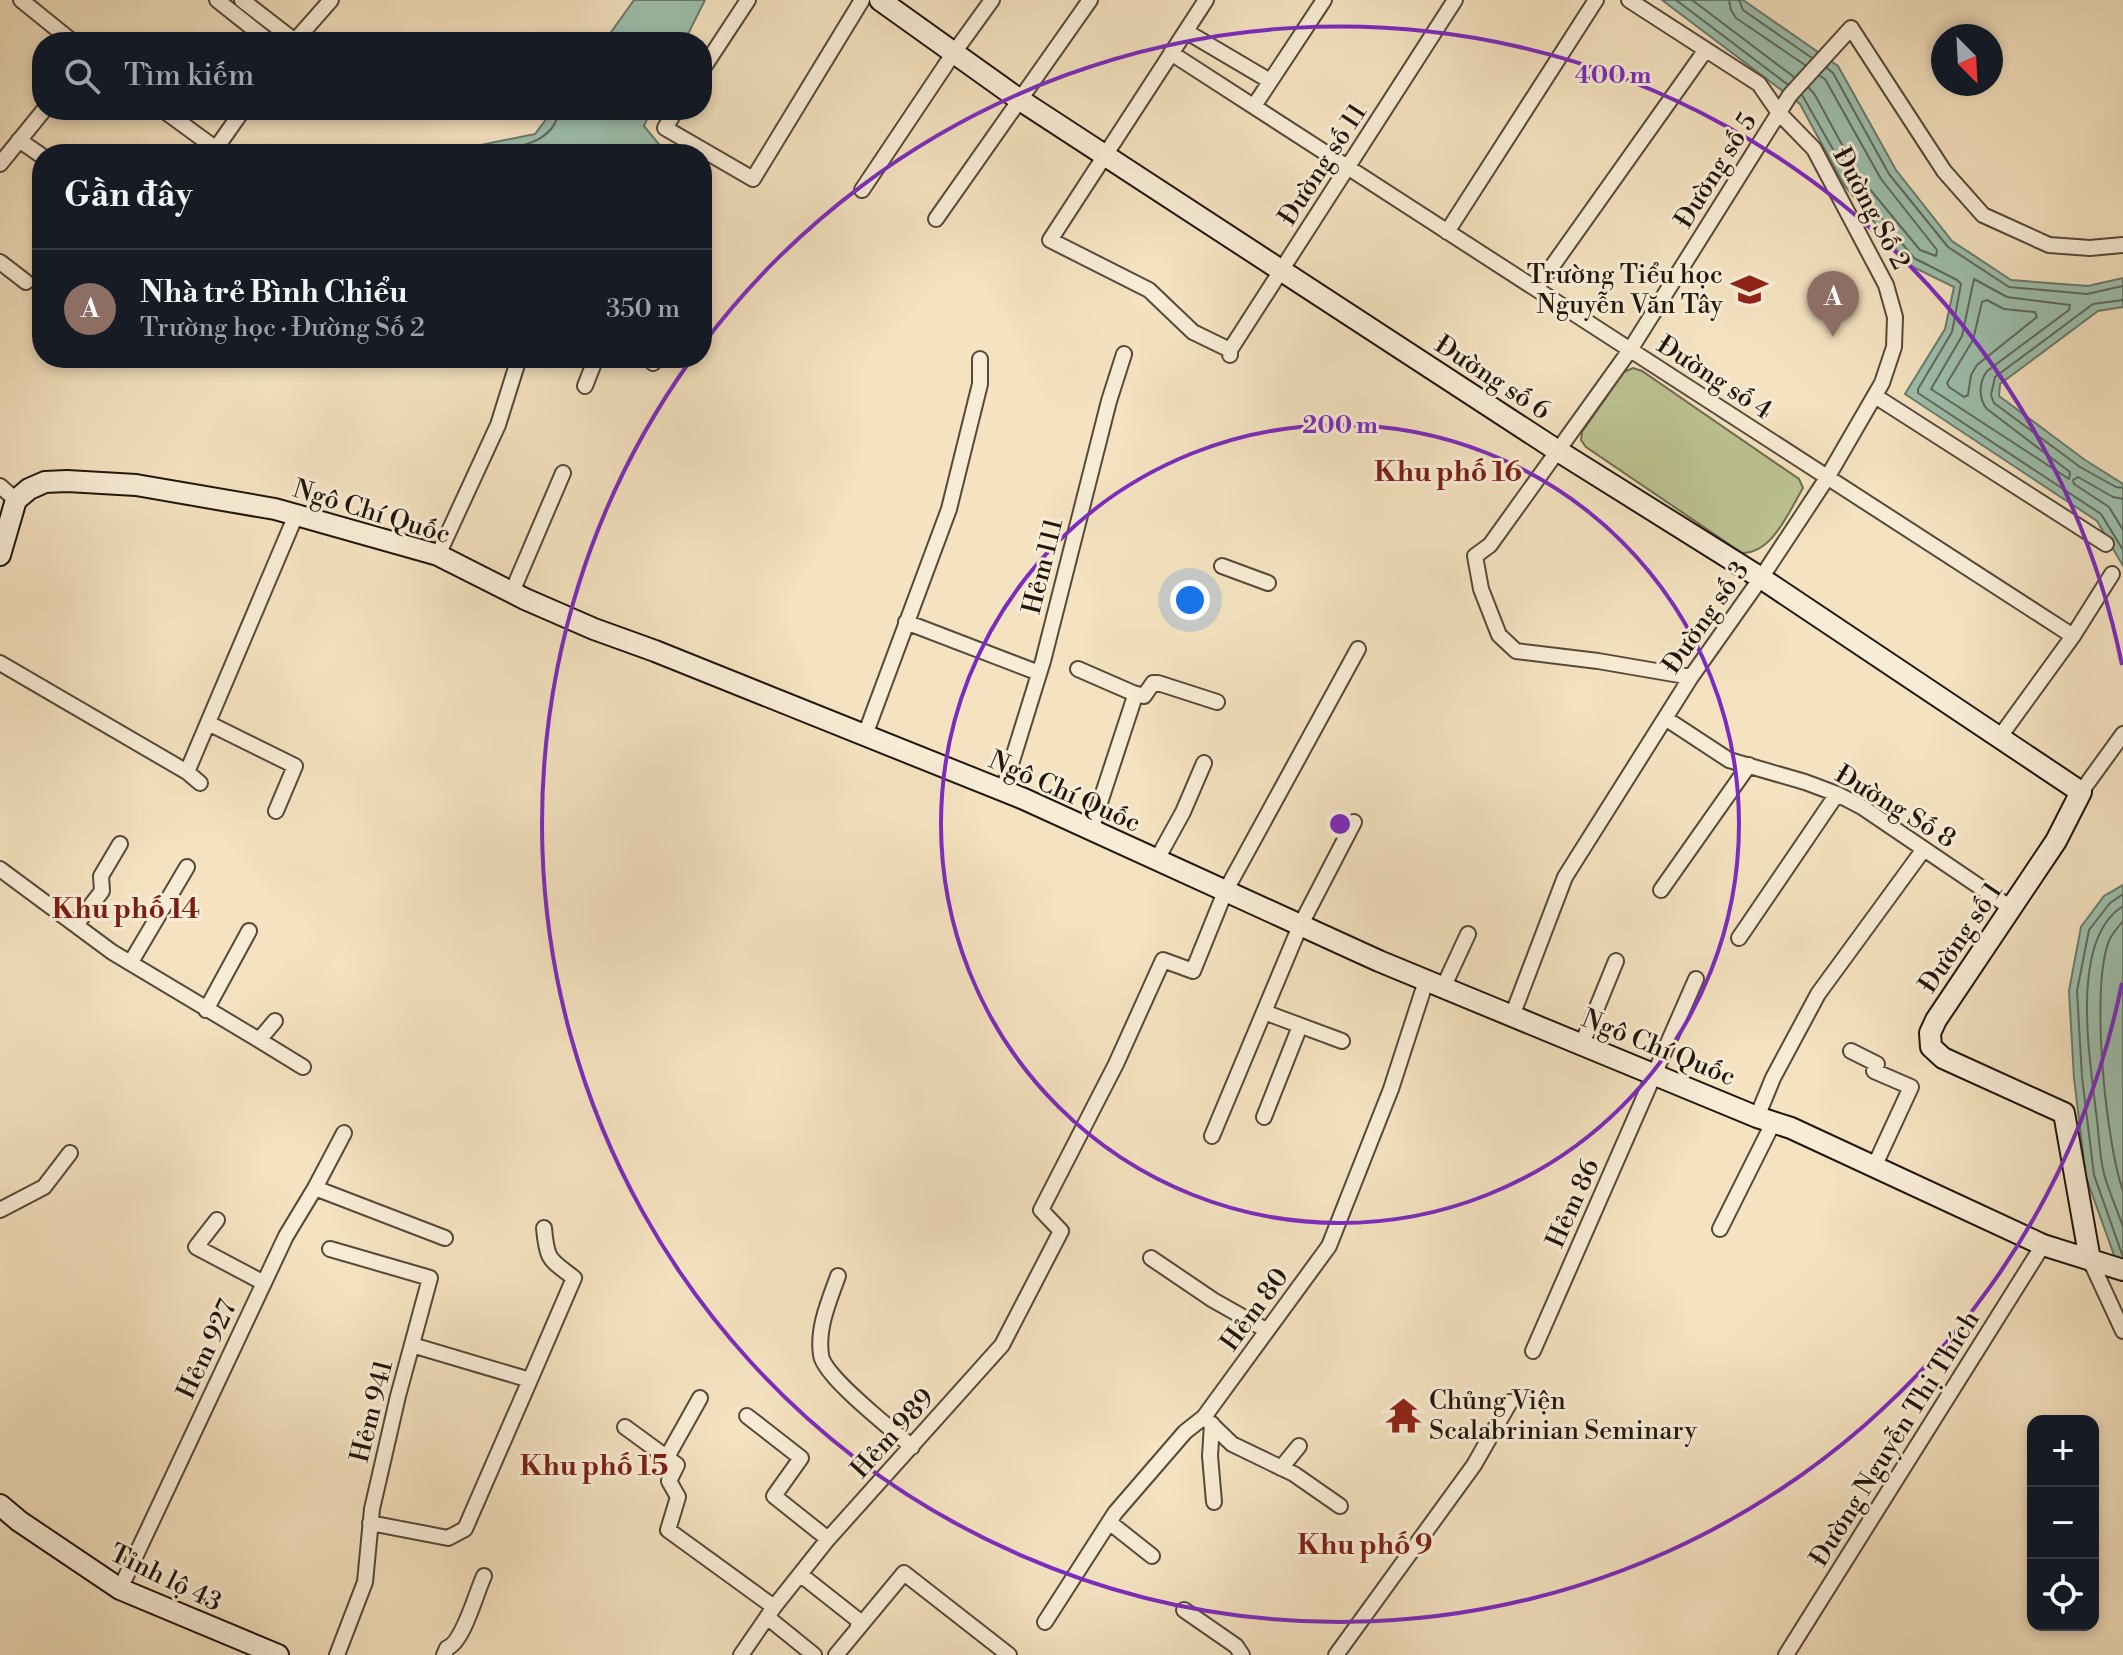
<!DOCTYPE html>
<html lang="vi">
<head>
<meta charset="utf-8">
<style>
	:root { --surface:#171b24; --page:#242831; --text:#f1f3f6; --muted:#9ea1a6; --line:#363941; --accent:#d93025 }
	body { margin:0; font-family:"Libre Bodoni",serif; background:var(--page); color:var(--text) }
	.controls { position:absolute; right:24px; bottom:24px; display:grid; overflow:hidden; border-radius:16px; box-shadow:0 4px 12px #0003 }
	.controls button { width:72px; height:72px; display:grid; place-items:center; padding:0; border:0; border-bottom:2px solid var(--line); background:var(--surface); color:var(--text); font:40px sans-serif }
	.compass { position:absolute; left:1931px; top:24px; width:72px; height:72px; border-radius:50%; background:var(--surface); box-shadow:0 4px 12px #0003; rotate:156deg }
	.you { position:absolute; left:1190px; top:600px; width:28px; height:28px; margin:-20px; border:6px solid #fff; border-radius:50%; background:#1a73e8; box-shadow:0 0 0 12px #1a73e833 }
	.badge { display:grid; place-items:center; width:52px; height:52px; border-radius:50%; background:var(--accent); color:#fff; font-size:26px; font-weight:700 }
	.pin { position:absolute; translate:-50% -66px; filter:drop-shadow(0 2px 4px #0008) }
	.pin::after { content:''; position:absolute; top:42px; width:28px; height:24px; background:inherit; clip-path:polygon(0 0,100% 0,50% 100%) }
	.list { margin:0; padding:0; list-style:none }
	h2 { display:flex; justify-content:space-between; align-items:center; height:104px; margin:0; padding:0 32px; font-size:34px }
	h2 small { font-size:26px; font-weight:400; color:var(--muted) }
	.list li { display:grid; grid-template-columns:52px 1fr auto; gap:24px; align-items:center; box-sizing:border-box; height:120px; padding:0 32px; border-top:2px solid var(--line) }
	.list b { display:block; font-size:30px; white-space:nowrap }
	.list p { margin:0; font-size:26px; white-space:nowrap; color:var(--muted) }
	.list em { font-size:26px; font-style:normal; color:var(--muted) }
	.icon { flex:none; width:44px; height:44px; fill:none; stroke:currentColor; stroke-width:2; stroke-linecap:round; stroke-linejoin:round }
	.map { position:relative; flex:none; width:2123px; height:1655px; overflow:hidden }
	.search { position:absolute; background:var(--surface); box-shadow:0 4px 12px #0003; left:32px; top:32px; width:680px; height:88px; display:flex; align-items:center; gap:20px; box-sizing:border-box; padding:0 28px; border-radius:32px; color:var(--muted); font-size:30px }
	.panel { position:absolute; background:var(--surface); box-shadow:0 4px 12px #0003; left:32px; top:144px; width:680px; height:224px; border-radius:32px }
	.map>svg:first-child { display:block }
	.green { fill:#bcc392; stroke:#6e6c4f; stroke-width:2 }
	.water { fill:#9dbfad; stroke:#6b7b6d; stroke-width:2 }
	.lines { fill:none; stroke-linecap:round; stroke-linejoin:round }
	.shore { stroke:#5e6a5c; stroke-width:2 }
	.street-casing { stroke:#554939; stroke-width:18 }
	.secondary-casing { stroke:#20160c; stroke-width:24 }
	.street { stroke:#f8ecd6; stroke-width:14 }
	.secondary { stroke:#f8ecd6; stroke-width:20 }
	.ring { fill:none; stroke:#7b2cbf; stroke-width:4 }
	.labels { text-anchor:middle; stroke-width:6; stroke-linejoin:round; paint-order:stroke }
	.street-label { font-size:26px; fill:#20160c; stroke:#f8ecd6 }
	.poi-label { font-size:26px; fill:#20160c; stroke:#f8ecd6; text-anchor:end }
	.neighbourhood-label { font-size:28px; font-weight:bold; fill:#7a1f14; stroke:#f8ecd6 }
	.centre { fill:#7b2cbf; stroke:#f8ecd6; stroke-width:4 }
	.ring-label { font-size:24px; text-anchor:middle; font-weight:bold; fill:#7b2cbf; stroke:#f8ecd6; stroke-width:6; stroke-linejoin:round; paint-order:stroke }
</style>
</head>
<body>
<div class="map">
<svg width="2123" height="1655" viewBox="0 0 2123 1655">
	<rect width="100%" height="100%" fill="#f4e2c0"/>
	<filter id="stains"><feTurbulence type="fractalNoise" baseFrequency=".0025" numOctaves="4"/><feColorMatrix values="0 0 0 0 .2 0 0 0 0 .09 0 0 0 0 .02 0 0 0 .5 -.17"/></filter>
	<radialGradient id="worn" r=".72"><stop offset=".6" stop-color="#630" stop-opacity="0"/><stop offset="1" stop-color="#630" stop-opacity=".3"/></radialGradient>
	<!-- green -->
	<path class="green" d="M1633,368L1642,371L1799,479L1803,488C1789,511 1773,553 1742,553L1586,447L1581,440L1582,432L1624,372Z"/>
	<!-- water -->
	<path class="water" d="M634,0H705L684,42H604Z
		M1662,0H1743L1838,66L1896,170L1952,241L2011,280L2088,286L2123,278V307L2098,311L2000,384L1999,396L2085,460L2123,484V566L2097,521L1905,394L1945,329L1954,287L1909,265L1844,185L1800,104Z
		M553,110H651L644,126L667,154H437L535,134Z
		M2123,885V1280L2086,1177L2074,1078L2069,991L2081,927L2104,896Z"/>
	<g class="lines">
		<!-- shore -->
		<path class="shore" d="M1676,0L1787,84
			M1692,0L1794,77
			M1729,0L1731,10L1736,18L1805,65
			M1739,0L1743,10L1812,58
			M1827,68L1833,73L1889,174L1948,247L2009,287L2087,294L2123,286
			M1809,88L1815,95L1859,176L1920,250L1936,256L1937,250L1881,179L1825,79L1820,76
			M1802,95L1851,181L1914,258L1957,280L1961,284L1952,332L1918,389V393L2101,514L2123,550
			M478,154C507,148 554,148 559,110
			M1974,279L2007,297L2070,305L2069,310L1987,371C1979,382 1978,398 1987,409L2070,472L2069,479L1931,389L1962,336Z
			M1987,300L2004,309L2035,312L2037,317L1977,365L1971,375L1968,395L1964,397L1949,387L1947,383L1973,340L1982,302Z
			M2123,300L2093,304L1995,377L1991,395L1994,403L2080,467L2116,487L2123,488
			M2123,499L2113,497L2078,477L2073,480L2074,484L2109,507L2123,530
			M2123,894L2110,903L2089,930L2077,991L2082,1077L2094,1175L2123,1257
			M2123,906C2069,939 2090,1059 2096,1112C2099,1132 2099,1154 2104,1174C2109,1192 2117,1209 2123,1227
			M2123,921C2118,927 2112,934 2109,941C2090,988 2106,1143 2123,1191"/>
		<defs>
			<path id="street" d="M21,0L73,42
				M217,0L270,42
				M242,0L295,41
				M1206,0L1050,240L1149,290L1193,332L1230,350
				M1187,32L1270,81
				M294,42L331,0
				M1171,53L2073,636
				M702,70L748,0
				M1254,106L1324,0
				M163,110L215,148
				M676,110L665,128L753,179L862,0
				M19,140L42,156
				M212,154L243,110
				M0,164L44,110
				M862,190L953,54L992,0
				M936,219L1090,0
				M1447,232L1596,0
				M0,262L26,282
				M1536,289L1705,51
				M1230,355V350L1455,0
				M653,363L656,358
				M585,386L596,358
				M1875,396L2106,544
				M0,486L16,500
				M438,555L498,425L519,358
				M1222,566L1268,583
				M512,592L563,473
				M906,622L1039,673
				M0,663L187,772L200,783
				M1078,669L1133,693L1134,699L1091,830
				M1691,677L1598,661L1516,651L1499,635L1481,589L1475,556L1490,545L1630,350L1790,95L1851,28L1944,171L1983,215L2049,245L2090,248L2123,245
				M1133,693L1144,696L1153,683H1158L1217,702
				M1665,718L1729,760L1805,782L1837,794L1862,807L2011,908
				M208,723L295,766L276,811
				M865,735L949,509L980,384V359
				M1999,738L2073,636L2112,574
				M187,772L296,515
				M1003,790L1043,661L1109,401L1124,354
				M2081,792L2123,734
				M1156,861L1183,812L1204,763
				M0,869L112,952L259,1040L275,1021
				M1661,890L1749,765
				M76,925L102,891L101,876L120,844
				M1739,938L1837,794
				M131,962L187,867
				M1443,988L1468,934
				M206,1010L249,931
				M1264,1012L1342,1041
				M1512,1016L1565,877L1691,677L1761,578L1827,478L1882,383L1894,347L1895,317L1886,285L1814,149L1779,113L1759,84L1629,0
				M259,1040L303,1067
				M1582,1044L1616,961
				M1851,1051L1877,1064L1874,1071L1911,1087L1874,1167
				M1264,1117L1300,1026
				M1757,1117L1773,1078L1818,994L1924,849
				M1212,1136L1300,926L1354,822
				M315,1188L445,1238
				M0,1210L44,1187L70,1153
				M217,1220L196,1247L264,1283
				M1720,1229L1774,1121
				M330,1249L430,1278L398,1396L372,1509L365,1582L337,1655
				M1151,1258L1213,1300L1266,1330
				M2090,1260L2123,1331
				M838,1276C829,1301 817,1328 821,1355C824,1377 892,1429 912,1447
				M1533,1351L1696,979
				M530,1380L574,1278C550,1259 547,1262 544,1228
				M747,1416L801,1458L774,1496L828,1539
				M1204,1417L1232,1444L1294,1474L1340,1506
				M1212,1424L1210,1456L1214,1502
				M625,1427L677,1465L669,1481L678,1497L668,1530L774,1607
				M667,1457L700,1398
				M1281,1468L1299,1446
				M1109,1522L1152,1556
				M370,1523L448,1538L465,1529L530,1380L412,1345
				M801,1575L858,1620V1625
				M120,1589L286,1236L315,1188L344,1133
				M1184,1610L1236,1646L1242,1655
				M767,1617L814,1655
				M1045,1622L1115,1513L1185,1432L1204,1417L1329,1246L1391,1089L1426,981
				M444,1655L447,1648C463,1643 476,1593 484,1576
				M741,1655L774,1607L828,1539L1002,1345L1061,1231L1041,1210L1116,1064L1163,960L1193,971L1225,892L1358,649
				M836,1655L904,1573L1009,1655
				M1336,1655L1474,1465L1510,1402
				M1786,1655L2043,1245"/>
			<path id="secondary" d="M880,0L1020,100L1555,449L1761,578L2081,792L2056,841L1936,1020L1930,1033L1931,1047L1943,1058L2064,1113L2090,1260
				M0,555L16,500L29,489L45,482L67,481L136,485L275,509L438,555L525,599L594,629L655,651L1024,799L1379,961L1757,1117L1791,1128L2043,1245L2123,1270
				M0,1505L19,1521L120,1589L278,1655"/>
		</defs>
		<!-- street casing -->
		<use href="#street" class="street-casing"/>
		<!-- secondary casing -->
		<use href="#secondary" class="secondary-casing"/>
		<!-- street -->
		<use href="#street" class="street"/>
		<!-- secondary -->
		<use href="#secondary" class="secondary"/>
	</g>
	<!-- distance rings -->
	<g class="ring">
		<circle cx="1340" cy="824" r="399"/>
		<path d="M2122 983A798 798 0 1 1 690 361M703 344A798 798 0 0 1 2122 665"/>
	</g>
	<!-- icons -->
	<defs>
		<symbol id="school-bare" viewBox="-9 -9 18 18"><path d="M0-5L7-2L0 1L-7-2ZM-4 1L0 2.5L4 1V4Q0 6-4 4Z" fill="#8f2418" stroke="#f8ecd6" stroke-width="2.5" paint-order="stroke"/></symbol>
		<symbol id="temple-bare" viewBox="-9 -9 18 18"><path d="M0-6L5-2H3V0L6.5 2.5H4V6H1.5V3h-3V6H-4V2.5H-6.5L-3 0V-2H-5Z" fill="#8f2418" stroke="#f8ecd6" stroke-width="2.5" paint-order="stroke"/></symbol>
	</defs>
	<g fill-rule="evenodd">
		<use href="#school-bare" x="1724" y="264" width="51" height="51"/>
		<use href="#temple-bare" x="1378" y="1390" width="51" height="51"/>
	</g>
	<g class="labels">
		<!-- street labels -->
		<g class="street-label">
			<text transform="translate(1322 164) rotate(-57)" y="9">Đường số 11</text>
			<text transform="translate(1715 170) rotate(-58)" y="9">Đường số 5</text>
			<text transform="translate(1872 208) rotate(62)" y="9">Đường Số 2</text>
			<text transform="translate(1493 377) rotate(33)" y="9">Đường số 6</text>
			<text transform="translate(1715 377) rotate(33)" y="9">Đường số 4</text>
			<text transform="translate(372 511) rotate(17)" y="9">Ngô Chí Quốc</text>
			<text transform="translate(1042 566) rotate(-76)" y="9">Hẻm 111</text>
			<text transform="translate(1705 617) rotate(-55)" y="9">Đường số 3</text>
			<text transform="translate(1065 791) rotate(24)" y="9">Ngô Chí Quốc</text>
			<text transform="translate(1896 806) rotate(31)" y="9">Đường Số 8</text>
			<text transform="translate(1960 937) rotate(-56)" y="9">Đường số 1</text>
			<text transform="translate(1659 1047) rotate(22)" y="9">Ngô Chí Quốc</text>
			<text transform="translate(1572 1203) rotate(-66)" y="9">Hẻm 86</text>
			<text transform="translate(1254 1309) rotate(-54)" y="9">Hẻm 80</text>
			<text transform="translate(206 1349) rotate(-65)" y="9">Hẻm 927</text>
			<text transform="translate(371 1411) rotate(-76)" y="9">Hẻm 941</text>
			<text transform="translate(892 1433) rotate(-48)" y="9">Hẻm 989</text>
			<text transform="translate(1894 1438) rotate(-58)" y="9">Đường Nguyễn Thị Thích</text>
			<text transform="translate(166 1577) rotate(26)" y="9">Tỉnh lộ 43</text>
		</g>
		<!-- poi labels -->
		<g class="poi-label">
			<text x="1723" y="283">Trường Tiểu học<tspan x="1723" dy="30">Nguyễn Văn Tây</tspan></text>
			<text x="1429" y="1409" text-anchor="start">Chủng Viện<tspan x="1429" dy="30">Scalabrinian Seminary</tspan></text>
		</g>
		<!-- neighbourhood labels -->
		<g class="neighbourhood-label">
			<text x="1448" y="481">Khu phố 16</text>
			<text x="126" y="918">Khu phố 14</text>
			<text x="594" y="1475">Khu phố 15</text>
			<text x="1365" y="1554">Khu phố 9</text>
		</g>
	</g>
	<circle cx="1340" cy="824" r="12" class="centre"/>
	<g class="ring-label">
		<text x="1613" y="83">400 m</text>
		<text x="1340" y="433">200 m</text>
	</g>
	<rect width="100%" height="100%" filter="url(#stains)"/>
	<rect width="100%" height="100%" fill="url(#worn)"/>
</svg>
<div class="controls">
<button>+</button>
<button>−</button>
<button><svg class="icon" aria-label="locate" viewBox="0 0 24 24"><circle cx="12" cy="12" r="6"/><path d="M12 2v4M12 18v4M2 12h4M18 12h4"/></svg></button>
</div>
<svg class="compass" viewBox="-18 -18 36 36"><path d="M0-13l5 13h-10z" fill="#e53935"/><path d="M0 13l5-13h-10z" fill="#9ea1a6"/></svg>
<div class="you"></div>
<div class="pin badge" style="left:1833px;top:337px;background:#8d6e63">A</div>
<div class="search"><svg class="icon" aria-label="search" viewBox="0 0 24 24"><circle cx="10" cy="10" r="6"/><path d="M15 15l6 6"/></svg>Tìm kiếm</div>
<section class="panel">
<h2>Gần đây<small></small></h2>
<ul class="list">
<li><span class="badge" style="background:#8d6e63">A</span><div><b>Nhà trẻ Bình Chiểu</b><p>Trường học · Đường Số 2</p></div><em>350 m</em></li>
</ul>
</section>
</div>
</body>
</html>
